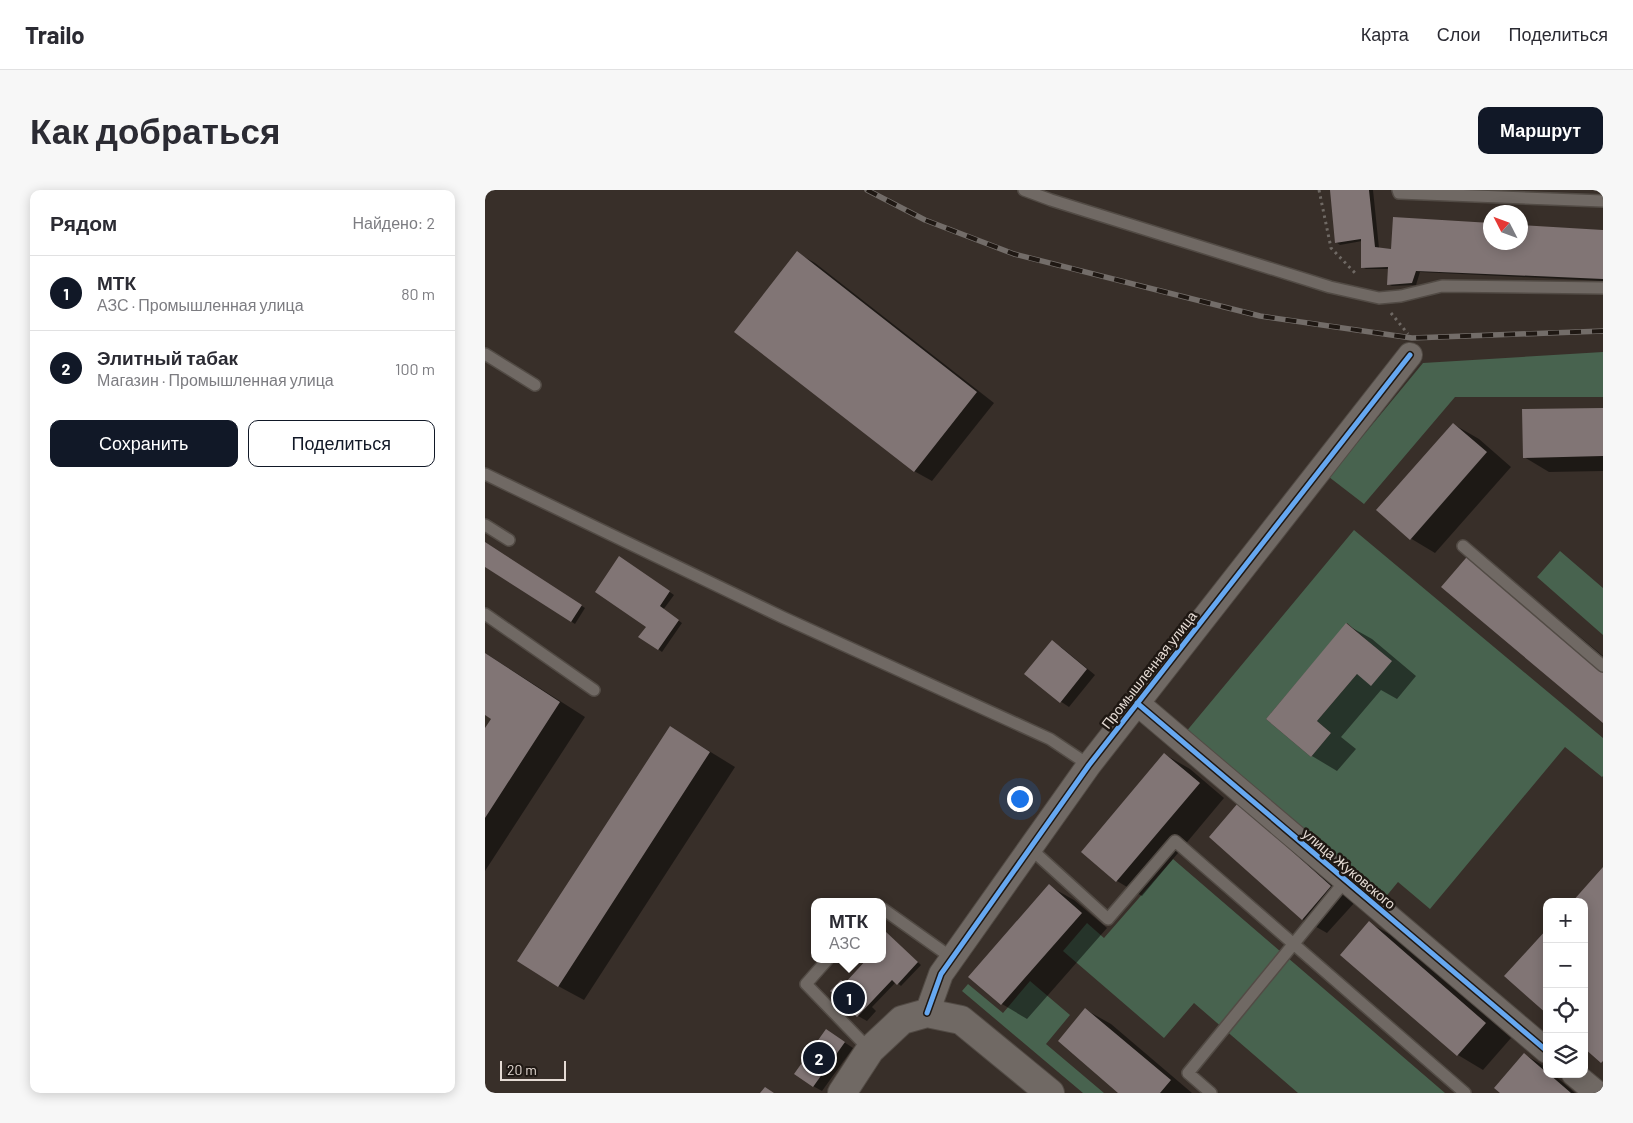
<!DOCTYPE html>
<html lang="ru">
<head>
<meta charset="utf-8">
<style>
	:root { --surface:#fff; --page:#f7f7f7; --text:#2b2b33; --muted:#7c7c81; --line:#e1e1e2; --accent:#111827 }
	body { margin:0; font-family:Barlow,sans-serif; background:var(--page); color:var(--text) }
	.controls { position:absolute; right:15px; bottom:15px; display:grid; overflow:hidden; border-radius:10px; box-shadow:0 2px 12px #0003 }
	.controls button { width:45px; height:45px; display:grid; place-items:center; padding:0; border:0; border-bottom:1px solid var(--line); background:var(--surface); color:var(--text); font:25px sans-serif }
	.compass { position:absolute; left:998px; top:15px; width:45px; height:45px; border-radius:50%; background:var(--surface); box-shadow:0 2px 12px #0003; rotate:312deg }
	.scale { position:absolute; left:15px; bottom:12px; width:66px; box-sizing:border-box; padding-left:5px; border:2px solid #e5dbd4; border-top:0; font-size:14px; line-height:18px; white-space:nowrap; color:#e5dbd4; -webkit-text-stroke:4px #1f1813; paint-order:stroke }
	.you { position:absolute; left:534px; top:608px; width:18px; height:18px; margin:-12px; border:4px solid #fff; border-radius:50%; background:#1a73e8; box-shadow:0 0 0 8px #1a73e833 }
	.badge { display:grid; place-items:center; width:32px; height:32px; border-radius:50%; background:var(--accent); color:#fff; font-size:16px; font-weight:700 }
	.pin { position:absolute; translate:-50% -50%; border:2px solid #fff; box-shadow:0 1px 5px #0006 }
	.popup { position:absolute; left:326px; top:708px; width:75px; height:65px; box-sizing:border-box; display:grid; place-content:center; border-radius:10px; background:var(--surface); filter:drop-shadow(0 1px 4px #0005); font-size:16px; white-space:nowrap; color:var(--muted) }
	.popup b { font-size:19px; color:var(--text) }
	.popup::after { content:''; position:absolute; left:50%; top:100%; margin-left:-10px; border:10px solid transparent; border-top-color:var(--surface) }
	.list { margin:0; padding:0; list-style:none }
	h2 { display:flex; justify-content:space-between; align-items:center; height:65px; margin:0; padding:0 20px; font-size:21px }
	h2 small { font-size:16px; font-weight:400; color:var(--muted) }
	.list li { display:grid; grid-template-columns:32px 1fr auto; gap:15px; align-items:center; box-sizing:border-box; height:75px; padding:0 20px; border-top:1px solid var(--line) }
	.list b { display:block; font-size:19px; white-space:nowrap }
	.list p { margin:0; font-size:16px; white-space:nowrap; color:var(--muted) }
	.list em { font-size:16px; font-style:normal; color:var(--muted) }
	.actions { display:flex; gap:10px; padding:15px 20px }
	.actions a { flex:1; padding:11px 0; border:1px solid var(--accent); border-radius:10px; text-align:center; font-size:18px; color:var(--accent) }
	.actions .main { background:var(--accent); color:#fff }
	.icon { flex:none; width:28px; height:28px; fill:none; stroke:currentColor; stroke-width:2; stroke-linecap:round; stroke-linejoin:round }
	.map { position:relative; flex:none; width:1118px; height:903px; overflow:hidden; border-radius:10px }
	header { display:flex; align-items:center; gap:30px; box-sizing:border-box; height:70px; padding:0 25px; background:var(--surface); border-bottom:1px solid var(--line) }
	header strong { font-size:24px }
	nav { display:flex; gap:28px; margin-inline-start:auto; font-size:18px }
	.intro { display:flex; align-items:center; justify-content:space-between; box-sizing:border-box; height:120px; padding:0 30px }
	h1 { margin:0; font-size:35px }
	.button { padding:12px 22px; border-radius:10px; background:var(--accent); color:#fff; font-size:18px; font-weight:700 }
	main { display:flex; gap:30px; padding:0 30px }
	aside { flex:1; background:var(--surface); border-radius:10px; box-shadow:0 2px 12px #0003 }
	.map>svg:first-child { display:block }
	.forest { fill:#48634f; fill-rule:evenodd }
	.shadow { fill:#0007 }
	.building { fill:#817575 }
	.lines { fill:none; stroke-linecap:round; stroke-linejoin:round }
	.service-casing { stroke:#524b45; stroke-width:14 }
	.minor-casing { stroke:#524b45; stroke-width:26 }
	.tertiary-casing { stroke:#524b45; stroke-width:30 }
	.path { stroke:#6f6964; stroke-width:3; stroke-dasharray:2.5 4; stroke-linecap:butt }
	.service { stroke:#706964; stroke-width:11 }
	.minor { stroke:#706964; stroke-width:24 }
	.tertiary { stroke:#706964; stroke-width:28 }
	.rail-casing { stroke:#736d69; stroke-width:5.5 }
	.rail { stroke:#1f1813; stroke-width:4; stroke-dasharray:11; stroke-linecap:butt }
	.cycleway-casing { stroke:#1f1813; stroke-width:8 }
	.cycleway { stroke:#66a8f1; stroke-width:5 }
	.labels { text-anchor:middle; stroke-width:5; stroke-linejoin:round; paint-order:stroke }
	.street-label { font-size:14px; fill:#e5dbd4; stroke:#1f1813 }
</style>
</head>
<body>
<header>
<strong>Trailo</strong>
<nav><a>Карта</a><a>Слои</a><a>Поделиться</a></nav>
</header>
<div class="intro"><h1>Как добраться</h1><a class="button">Маршрут</a></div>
<main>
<aside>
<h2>Рядом<small>Найдено: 2</small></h2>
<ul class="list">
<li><span class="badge">1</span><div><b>МТК</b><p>АЗС · Промышленная улица</p></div><em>80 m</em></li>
<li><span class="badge">2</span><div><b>Элитный табак</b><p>Магазин · Промышленная улица</p></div><em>100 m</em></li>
</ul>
<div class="actions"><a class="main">Сохранить</a><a>Поделиться</a></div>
</aside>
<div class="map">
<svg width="1118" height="903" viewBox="0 0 1118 903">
	<rect width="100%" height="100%" fill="#382f29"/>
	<!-- forest -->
	<path class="forest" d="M1118,162V207H970L879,314L844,287L938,173Z
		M869,340L1118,548V586L1117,587L1080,557L945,719L913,692L899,709L700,543ZM862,433L906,471L872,484L832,531L846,543L826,567L781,529Z
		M1075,361L1118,398V445L1052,387Z
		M688,669L960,903H813L709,813L679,848L578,761L602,733L619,748Z
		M545,791L585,825L561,854L619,903H598L477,801L483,794L518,823Z"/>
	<!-- shadow -->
	<path class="shadow" d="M847,0H888L894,58L907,61L1006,52H1036V36L1118,41V91L935,82L931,95L907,96L903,94L904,79H881L877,77V51L855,55L851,52Z
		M312,63L330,73L509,213L447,291L429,281Z
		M1118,219V281L1064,282L1039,267L1038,221Z
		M968,234L994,249L1026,277L950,363L925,348Z
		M0,354L100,418L90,434L0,375Z
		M987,363L1012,377L1118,466V531L958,397Z
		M139,370L189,405L178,420L197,433L177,462L173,459L163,436Z
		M862,435L887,449L931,486L912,509L896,500L856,547L871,559L852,581L827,566L783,529Z
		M567,452L576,457L610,485L584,517L575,511Z
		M0,463L100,527L0,681V540L8,528L0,523Z
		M185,537L250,577L99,810L73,796Z
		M679,564L705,579L739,608L657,706L632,691L597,662Z
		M779,630L871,711L842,743L817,729Z
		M564,696L589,710L622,738L542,829L517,814L485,787Z
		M884,733L910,747L1026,848L998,880L973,865L857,765Z
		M400,742L436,775L416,796L411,792L387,817L391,821L382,831L373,826L347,801L398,769V745Z
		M601,820L626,834L707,903H635Z
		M350,846L368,858L337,901L328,896Z
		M1039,864L1057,875L1062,879V884H1068L1090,903H1017Z"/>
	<!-- building -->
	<path class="building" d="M845,0H884L890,57L906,59L908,27L1006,33V52H1036V35L1118,40V89L931,81L927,93L902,95L903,77L876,78V49L850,53Z
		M312,61L492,202L429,282L249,142Z
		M1118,218V266L1038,268L1037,219Z
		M968,233L1002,262L925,350L891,320Z
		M0,352L97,415L86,432L0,377Z
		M987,361L1118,471V533L956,397Z
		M134,366L185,401L175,416L194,430L173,460L153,447L161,437L110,402Z
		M861,433L907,471L886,496L872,484L832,531L846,543L826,567L781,529Z
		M567,450L602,479L575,513L539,484Z
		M0,463L75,512L0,628V538L6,529L0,525Z
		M185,536L225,562L73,797L32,771Z
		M679,563L715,593L631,692L596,662Z
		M753,613L846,696L817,730L724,647Z
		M1118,677V871L1116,873L1099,858V712H1087Z
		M564,694L597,723L516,815L483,787Z
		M884,731L1001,833L972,866L855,765Z
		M1062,739V824L1019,786Z
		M400,741L433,772L412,795L407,790L372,827L345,801L356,790L360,793L382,769H398V743Z
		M600,818L686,890L675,903H633L573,851Z
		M341,839L360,852L328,897L309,884Z
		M1039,863L1062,883V884H1064L1086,903H1015L1009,898Z
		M280,897L289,903H275Z"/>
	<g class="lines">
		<defs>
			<path id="service" d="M539,0L566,10L845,97L894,108L916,106L957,96L1118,98
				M913,0L914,3L1118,11
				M0,164L50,195
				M0,284L297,427L565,549L604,575
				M0,335L24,350
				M978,356L1118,476
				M0,424L109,500
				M546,659L623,729L690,651L980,903
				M398,719L467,768
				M343,769L321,794L385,860
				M726,903L703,883L860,691"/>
			<path id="minor" d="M652,513L1062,861
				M442,823L456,784L604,575L925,165
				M1089,884L1112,903"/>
			<path id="tertiary" d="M357,903L385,860L417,830L442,823L476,830L565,903"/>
		</defs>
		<!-- service casing -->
		<use href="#service" class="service-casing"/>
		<!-- minor casing -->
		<use href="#minor" class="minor-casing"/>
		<!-- tertiary casing -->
		<use href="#tertiary" class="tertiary-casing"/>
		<!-- path -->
		<path class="path" d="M834,0L846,58L872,85
			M906,123L923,144"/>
		<!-- service -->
		<use href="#service" class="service"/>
		<!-- minor -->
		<use href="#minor" class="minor"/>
		<!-- tertiary -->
		<use href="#tertiary" class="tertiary"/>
		<defs>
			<path id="rail" d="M382,0L440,30L529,64L775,126L927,148L1118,141"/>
		</defs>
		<!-- rail casing -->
		<use href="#rail" class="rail-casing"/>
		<!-- rail -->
		<use href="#rail" class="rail"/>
		<defs>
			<path id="cycleway" d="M652,513L1062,861
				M442,823L456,784L604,575L925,165"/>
		</defs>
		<!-- cycleway casing -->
		<use href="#cycleway" class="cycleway-casing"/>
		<!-- cycleway -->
		<use href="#cycleway" class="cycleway"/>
	</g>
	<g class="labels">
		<!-- street labels -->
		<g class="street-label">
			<text transform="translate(664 480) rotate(-52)" y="5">Промышленная улица</text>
			<text transform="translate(864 679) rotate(40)" y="5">улица Жуковского</text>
		</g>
	</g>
</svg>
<div class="controls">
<button>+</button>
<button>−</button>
<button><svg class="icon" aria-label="locate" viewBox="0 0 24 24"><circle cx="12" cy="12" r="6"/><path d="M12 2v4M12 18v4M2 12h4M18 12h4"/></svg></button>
<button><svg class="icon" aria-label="layers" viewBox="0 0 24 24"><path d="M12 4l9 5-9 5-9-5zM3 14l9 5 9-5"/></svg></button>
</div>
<svg class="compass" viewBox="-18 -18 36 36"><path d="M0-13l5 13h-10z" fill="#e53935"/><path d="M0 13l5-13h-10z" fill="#7c7c81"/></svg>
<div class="scale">20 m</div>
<div class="you"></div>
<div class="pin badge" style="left:364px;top:808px">1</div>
<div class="popup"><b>МТК</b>АЗС</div>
<div class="pin badge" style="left:334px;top:868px">2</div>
</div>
</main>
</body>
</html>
